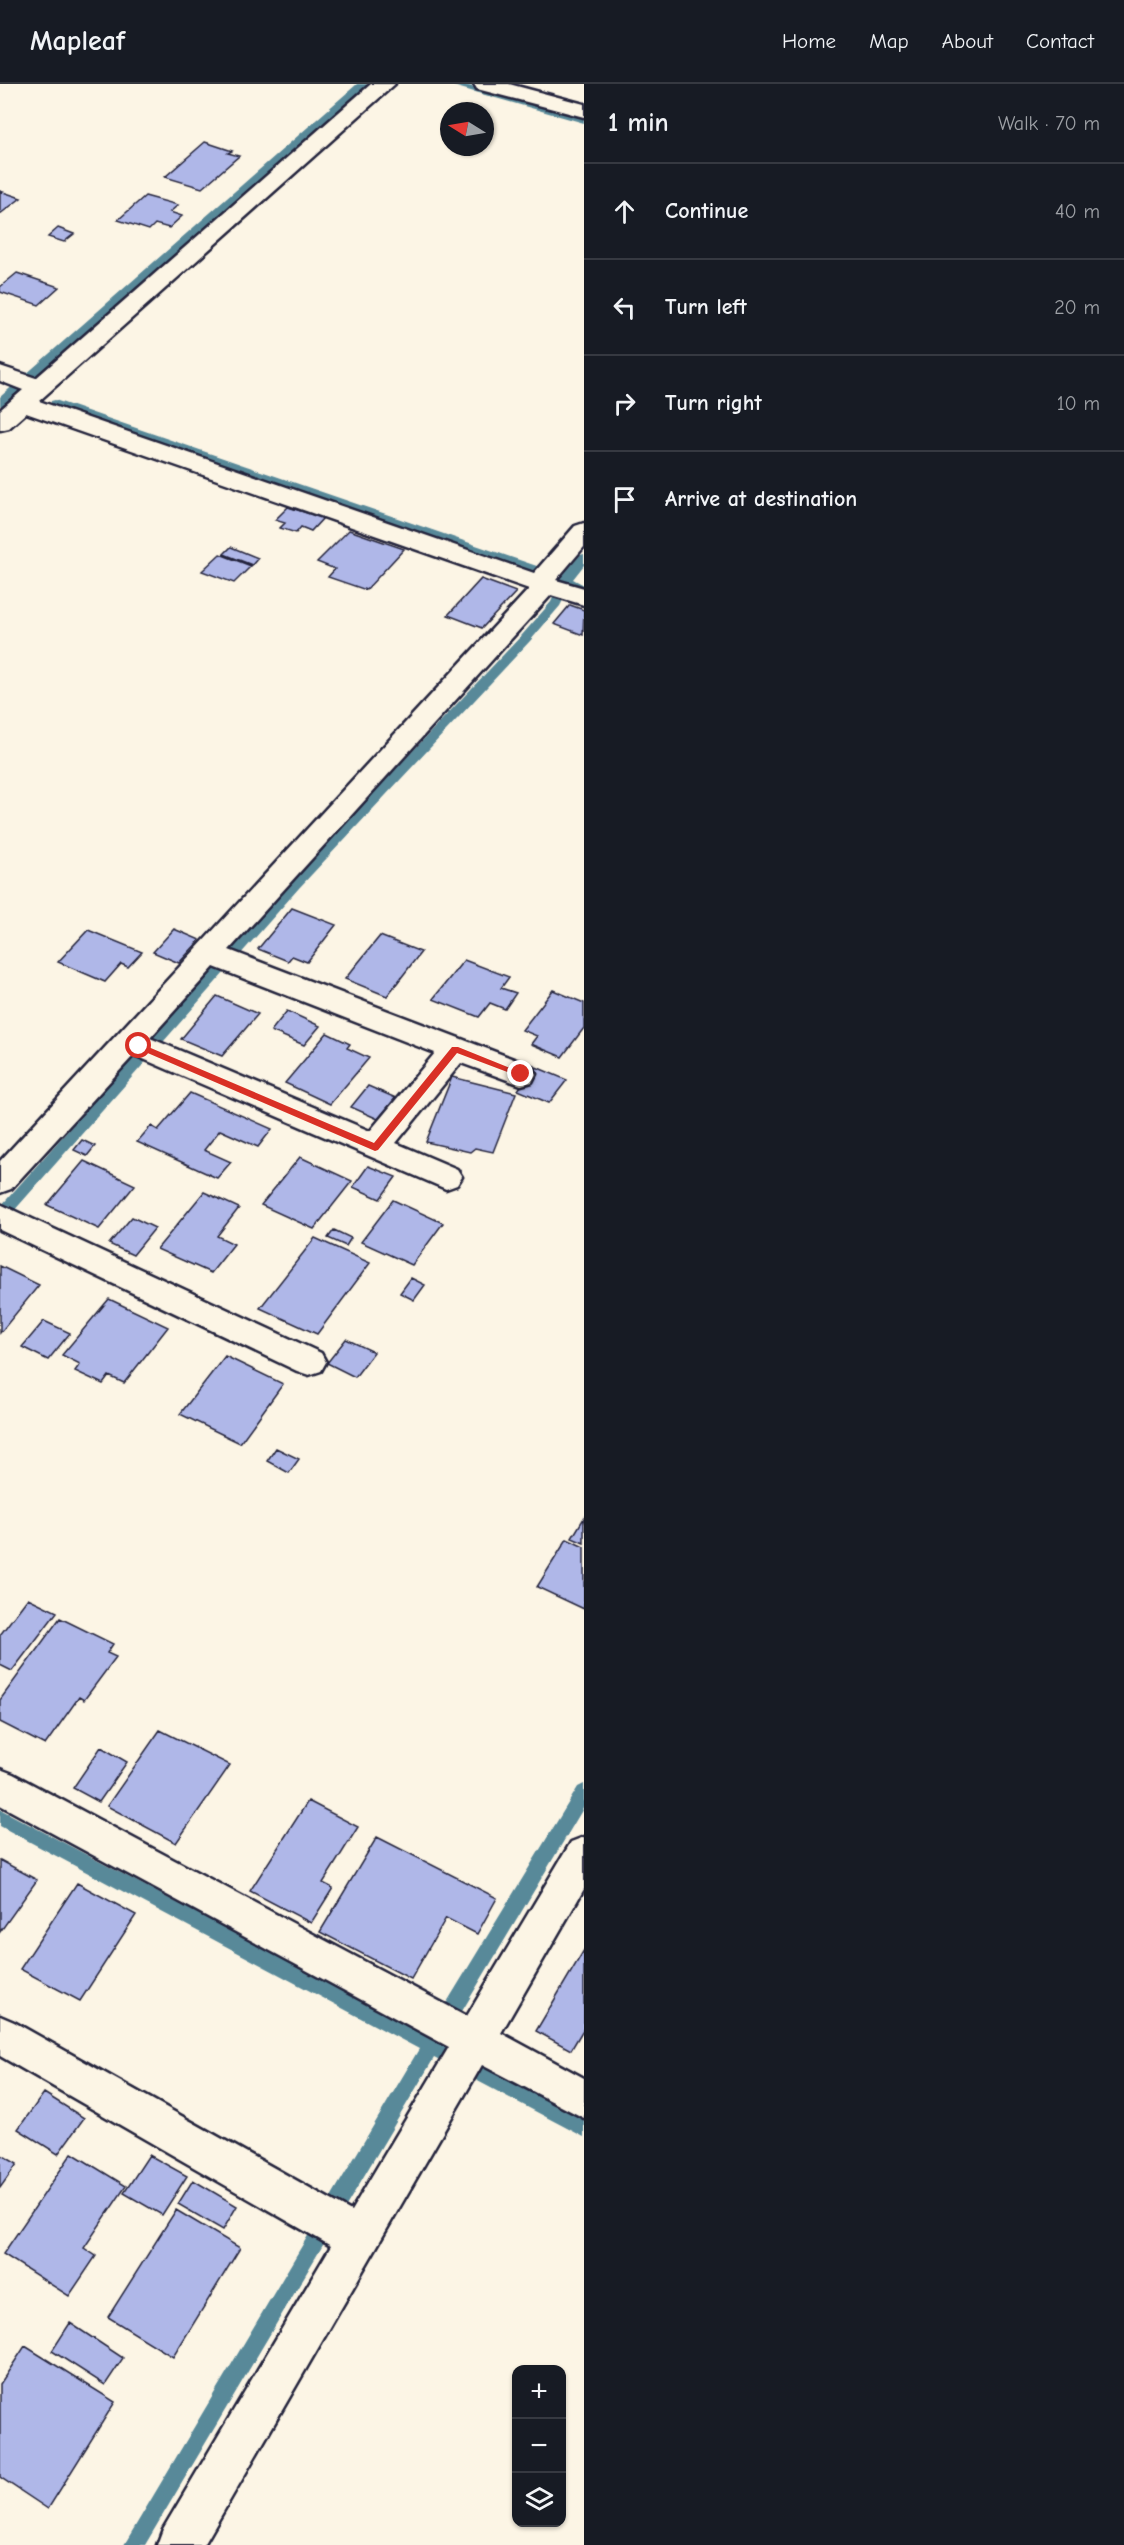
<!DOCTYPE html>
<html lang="en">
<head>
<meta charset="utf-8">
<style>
	:root { --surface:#171b24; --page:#20242c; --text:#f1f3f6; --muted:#9ea1a6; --line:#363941 }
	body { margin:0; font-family:"Comic Neue",sans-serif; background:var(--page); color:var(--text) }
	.controls { position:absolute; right:18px; bottom:18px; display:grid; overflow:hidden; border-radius:12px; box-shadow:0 2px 4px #0004 }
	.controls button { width:54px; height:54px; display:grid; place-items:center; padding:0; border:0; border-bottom:2px solid var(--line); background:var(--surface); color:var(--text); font:30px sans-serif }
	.compass { position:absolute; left:440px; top:18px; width:54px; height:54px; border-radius:50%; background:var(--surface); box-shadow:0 2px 4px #0004; rotate:281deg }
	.stop { position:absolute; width:18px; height:18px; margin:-14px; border:4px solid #d93025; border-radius:50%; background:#fff }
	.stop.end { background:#d93025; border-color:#fff; box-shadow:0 2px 6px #0008 }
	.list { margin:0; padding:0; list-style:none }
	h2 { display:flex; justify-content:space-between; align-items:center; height:78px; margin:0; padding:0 24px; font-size:26px }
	h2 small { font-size:20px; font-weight:400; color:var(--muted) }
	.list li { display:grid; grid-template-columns:39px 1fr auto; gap:18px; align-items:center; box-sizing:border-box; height:96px; padding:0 24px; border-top:2px solid var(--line) }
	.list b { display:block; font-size:22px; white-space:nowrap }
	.list em { font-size:20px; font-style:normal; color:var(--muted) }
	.icon { flex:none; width:33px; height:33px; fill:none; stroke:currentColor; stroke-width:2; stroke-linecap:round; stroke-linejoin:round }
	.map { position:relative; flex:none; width:584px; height:2461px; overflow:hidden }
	header { display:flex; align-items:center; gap:36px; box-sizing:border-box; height:84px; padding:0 30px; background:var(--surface); border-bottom:2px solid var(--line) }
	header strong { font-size:28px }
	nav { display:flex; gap:33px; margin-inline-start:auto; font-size:21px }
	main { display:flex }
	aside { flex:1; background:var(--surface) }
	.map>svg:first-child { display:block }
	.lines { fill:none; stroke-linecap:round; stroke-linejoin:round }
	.stream { fill:#598999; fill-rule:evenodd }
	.building { fill:#afb7e8; stroke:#22223b; stroke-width:1.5 }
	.minor-casing { stroke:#22223b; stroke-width:5 }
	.minor { fill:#fcf5e5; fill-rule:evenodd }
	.route { fill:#d93025 }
</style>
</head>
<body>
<header>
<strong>Mapleaf</strong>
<nav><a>Home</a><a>Map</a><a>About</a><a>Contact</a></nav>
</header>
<main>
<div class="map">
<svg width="584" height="2461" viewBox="0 0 584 2461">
	<rect width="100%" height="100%" fill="#fcf5e5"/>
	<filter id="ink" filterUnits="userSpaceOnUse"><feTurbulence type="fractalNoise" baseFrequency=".0167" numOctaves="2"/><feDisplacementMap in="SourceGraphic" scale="12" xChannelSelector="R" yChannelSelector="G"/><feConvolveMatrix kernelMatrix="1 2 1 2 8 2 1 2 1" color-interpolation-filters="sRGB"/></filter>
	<g filter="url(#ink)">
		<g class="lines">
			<!-- stream -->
			<path class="stream" d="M357,0H368L4,321L0,322V313Z
				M446,0H462L584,33V39Z
				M55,316L563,491L580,471L584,470V481L573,495L584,501V509L569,504L560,522L530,557L299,804L5,1137L0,1139V1123L289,798L522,551L551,518L560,498L51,321V317Z
				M584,1700V1723L443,1959L584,2034V2053L434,1974L145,2461H124L419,1965L0,1742V1725L427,1951L578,1703Z"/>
		</g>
		<!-- building -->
		<path class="building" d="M205,58L232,67L228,69L239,72L202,104L165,93Z
			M0,107L21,114L0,130Z
			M145,112L178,121L170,128L182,132L169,144L155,140L149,146L118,136Z
			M58,144L74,150L64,158L48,153Z
			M17,189L59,203L39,221L0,208V203Z
			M288,423L323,434L311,447L301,443L296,449L280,444L285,439L275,436Z
			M349,446L404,465L366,506L328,493L335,485L317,478Z
			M231,463L258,474L252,481L224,470Z
			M220,470L251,482L234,499L202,487Z
			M481,495L516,508L482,544L448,531Z
			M570,521L584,526L583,551L554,540Z
			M292,824L336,841L307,878L292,872L288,877L258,865Z
			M174,845L200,856L179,879L153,868Z
			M88,846L142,868L128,883L121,880L105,898L58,878Z
			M380,852L421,868L387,912L345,895Z
			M464,876L509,893L501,904L516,909L505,925L490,919L479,933L433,915Z
			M553,906L584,919V944L562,973L531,960L537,952L522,946Z
			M217,912L258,930L222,972L181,955Z
			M287,927L320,942L304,961L271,947Z
			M327,949L350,960L347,964L369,974L330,1020L285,999Z
			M536,983L567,996L549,1019L518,1006Z
			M452,993L516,1009L493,1068L475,1064L470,1068L426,1058Z
			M368,1002L396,1014L378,1035L351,1023Z
			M190,1009L272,1045L258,1063L220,1046L204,1066L231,1078L217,1094L137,1058L151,1042L158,1046Z
			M82,1056L95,1062L87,1072L74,1066Z
			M300,1073L352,1097L314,1145L261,1121Z
			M84,1077L135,1101L99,1145L47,1121Z
			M368,1082L396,1093L380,1115L353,1103Z
			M204,1108L239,1124L217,1152L234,1160L211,1189L157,1165Z
			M393,1116L443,1139L412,1181L361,1158Z
			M132,1133L155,1144L133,1171L109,1160Z
			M334,1146L351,1154L346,1162L328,1154Z
			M315,1154L370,1179L317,1250L260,1224Z
			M0,1182L39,1201L0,1249Z
			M411,1194L425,1201L414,1216L400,1209Z
			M109,1215L168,1243L124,1299L109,1292L103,1300L75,1287L80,1280L62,1271Z
			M44,1237L70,1249L48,1276L22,1263Z
			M346,1255L374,1268L355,1293L327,1279Z
			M225,1272L283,1300L240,1359L180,1330Z
			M276,1364L299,1375L289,1389L267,1377Z
			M584,1434V1459L572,1454Z
			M567,1455L584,1463V1525L537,1503Z
			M28,1514L57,1528L12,1587L0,1581V1551Z
			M60,1534L113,1560L107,1569L116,1573L84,1616L79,1613L45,1661L0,1638V1616Z
			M160,1646L230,1681L176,1759L107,1722Z
			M101,1663L127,1678L99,1718L73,1704Z
			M308,1717L358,1743L323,1799L333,1804L311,1839L250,1807Z
			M377,1753L497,1814L477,1850L446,1834L411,1895L320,1848Z
			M0,1776L37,1796L0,1848Z
			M77,1799L136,1831L80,1917L20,1885Z
			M584,1866V1944L571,1966L536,1947Z
			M44,2009L84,2034L58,2070L18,2045Z
			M72,2069L126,2102L84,2164L96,2172L69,2212L3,2170Z
			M0,2070L17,2080L0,2104Z
			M149,2071L187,2092L162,2131L124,2109Z
			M193,2096L237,2122L223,2146L178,2120Z
			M176,2126L240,2164L173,2273L108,2233Z
			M70,2239L123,2274L105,2301L52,2267Z
			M25,2262L115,2318L48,2425L0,2393V2300Z"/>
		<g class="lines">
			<defs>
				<path id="minor" d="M371,0H395L39,317L534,489L575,442L584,439V463L556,496L584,504V521L551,511L229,866L532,982L536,990L532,998L521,1001L461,979L396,1059L457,1085L462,1093L457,1101L446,1105L134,971L11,1105L0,1109V1077L529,505L26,329L9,344L0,346V326L23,306L0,297V282L36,294ZM214,883L435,969L370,1047L150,954Z
					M474,0H509L584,20V33L477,5Z
					M0,1120L321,1269L326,1278L321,1287L309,1291L297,1287L0,1146Z
					M0,1685L13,1690L467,1932L571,1758L584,1753V1805L501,1949L584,1994V2034L482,1981L204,2461H157L163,2445L331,2162L0,1972V1932L14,1938L351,2127L449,1963L0,1721Z"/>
			</defs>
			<!-- minor casing -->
			<use href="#minor" class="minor-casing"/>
			<!-- minor -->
			<use href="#minor" class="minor"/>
		</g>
	</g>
	<!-- route -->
	<path class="route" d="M139,959L374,1059L452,963H458L525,990L521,993L518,992L457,969L378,1066L375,1067L136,964L135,962Z"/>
</svg>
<div class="controls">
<button>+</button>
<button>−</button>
<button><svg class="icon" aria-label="layers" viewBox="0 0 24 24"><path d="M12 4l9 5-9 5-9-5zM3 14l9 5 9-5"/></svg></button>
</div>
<svg class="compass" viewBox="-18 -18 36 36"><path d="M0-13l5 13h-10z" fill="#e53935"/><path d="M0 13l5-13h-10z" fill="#9ea1a6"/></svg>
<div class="stop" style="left:139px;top:962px"></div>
<div class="stop end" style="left:521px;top:990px"></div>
</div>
<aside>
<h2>1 min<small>Walk · 70 m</small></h2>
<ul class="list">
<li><svg class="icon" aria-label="ahead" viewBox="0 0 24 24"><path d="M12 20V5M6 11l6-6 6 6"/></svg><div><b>Continue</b></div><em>40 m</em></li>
<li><svg class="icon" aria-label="left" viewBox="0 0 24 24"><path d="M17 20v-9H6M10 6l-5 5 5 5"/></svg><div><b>Turn left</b></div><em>20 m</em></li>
<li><svg class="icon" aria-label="right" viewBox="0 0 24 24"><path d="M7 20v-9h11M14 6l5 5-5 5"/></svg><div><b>Turn right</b></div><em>10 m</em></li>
<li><svg class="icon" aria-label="arrive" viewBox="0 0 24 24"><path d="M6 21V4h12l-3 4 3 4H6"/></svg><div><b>Arrive at destination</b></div></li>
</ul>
</aside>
</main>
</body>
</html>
